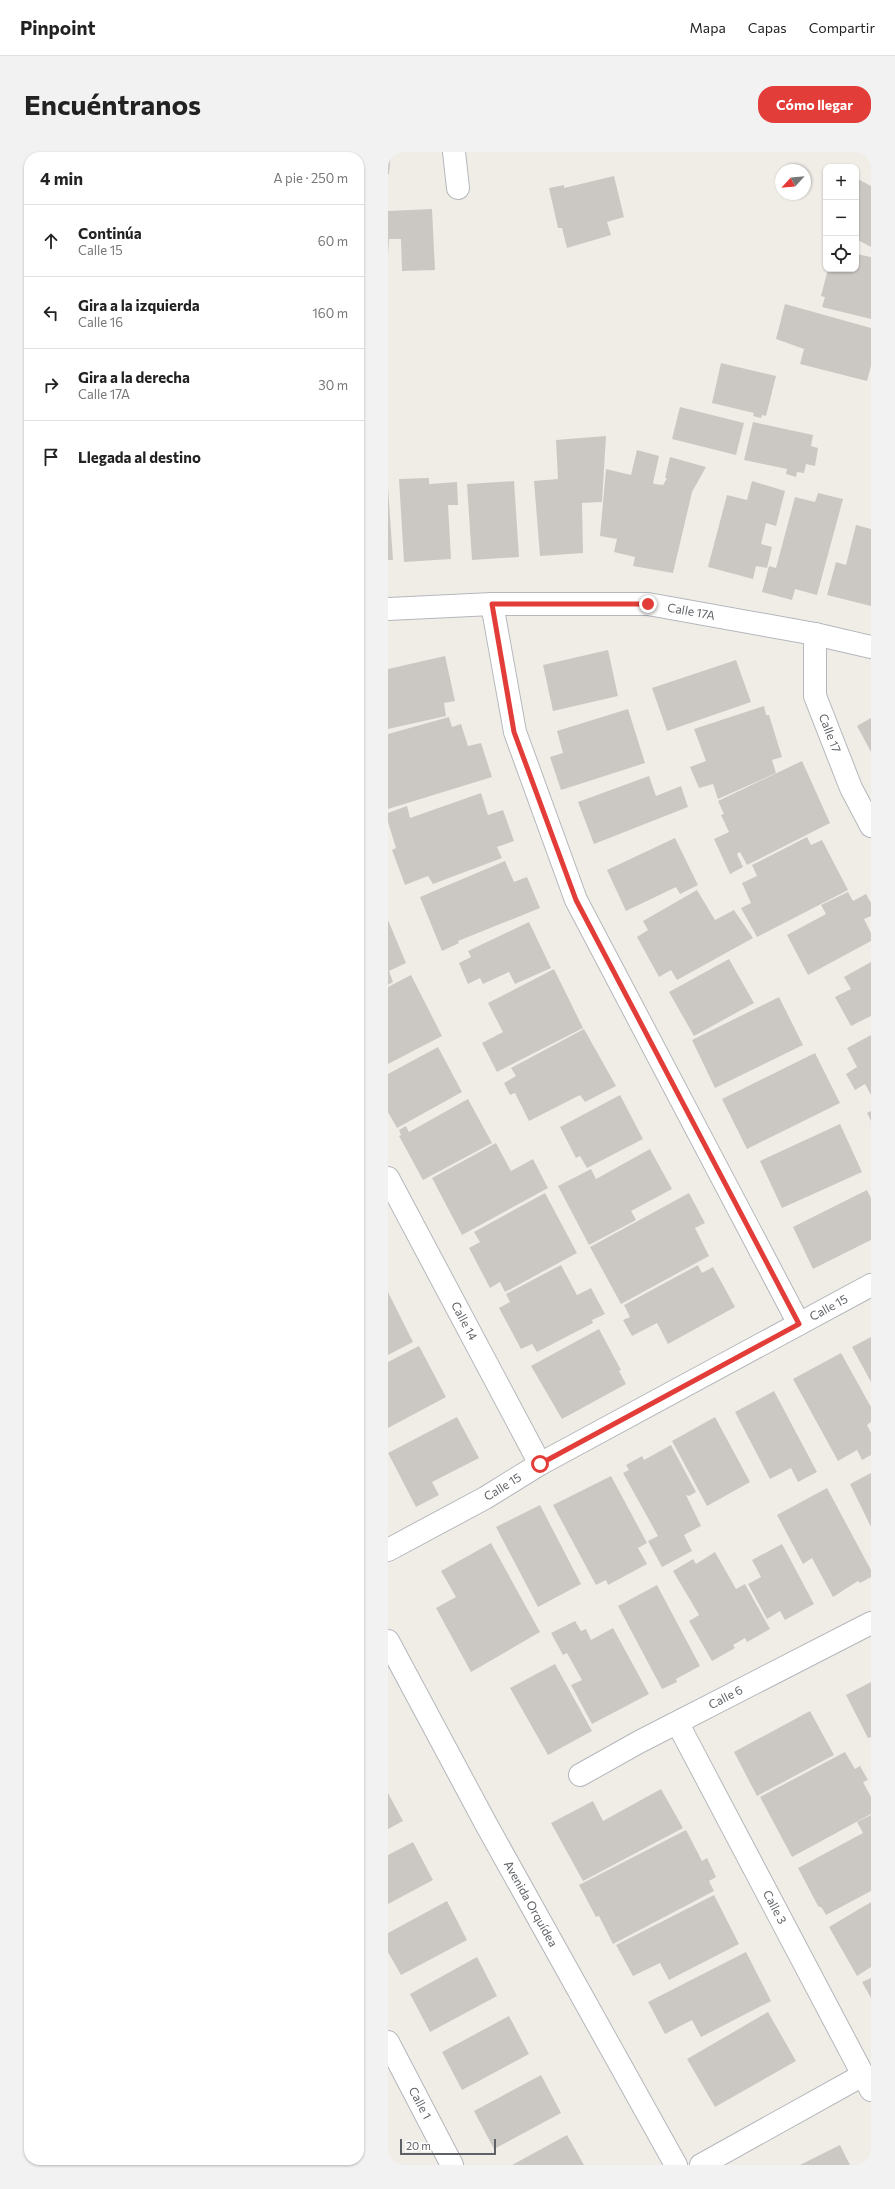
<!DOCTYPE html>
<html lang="es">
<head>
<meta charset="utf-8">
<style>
	:root { --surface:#fff; --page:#f2f2f2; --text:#222; --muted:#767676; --line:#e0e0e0; --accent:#e33d39 }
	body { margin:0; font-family:Commissioner,sans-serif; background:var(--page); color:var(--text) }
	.controls { position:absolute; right:12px; top:12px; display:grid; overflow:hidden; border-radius:8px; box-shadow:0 1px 3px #0004 }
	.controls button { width:36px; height:36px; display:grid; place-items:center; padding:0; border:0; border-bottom:1px solid var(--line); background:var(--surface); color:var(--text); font:20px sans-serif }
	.compass { position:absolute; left:387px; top:12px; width:36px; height:36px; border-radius:50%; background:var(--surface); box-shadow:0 1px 3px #0004; rotate:244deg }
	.scale { position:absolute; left:12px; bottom:10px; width:96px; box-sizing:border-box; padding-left:4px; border:2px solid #5e6266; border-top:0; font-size:11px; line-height:14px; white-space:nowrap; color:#5e6266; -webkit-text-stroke:3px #fff; paint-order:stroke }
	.stop { position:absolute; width:12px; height:12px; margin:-9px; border:3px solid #e33d39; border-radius:50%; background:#fff }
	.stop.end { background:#e33d39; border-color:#fff; box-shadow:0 1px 4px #0008 }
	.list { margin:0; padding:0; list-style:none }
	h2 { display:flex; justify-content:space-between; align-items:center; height:52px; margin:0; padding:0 16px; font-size:17px }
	h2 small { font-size:13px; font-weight:400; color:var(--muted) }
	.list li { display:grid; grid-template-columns:26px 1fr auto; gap:12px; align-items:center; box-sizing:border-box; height:72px; padding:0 16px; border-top:1px solid var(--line) }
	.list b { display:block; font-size:15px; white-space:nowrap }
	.list p { margin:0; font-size:13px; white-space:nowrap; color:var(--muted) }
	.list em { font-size:13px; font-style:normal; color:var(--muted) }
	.icon { flex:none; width:22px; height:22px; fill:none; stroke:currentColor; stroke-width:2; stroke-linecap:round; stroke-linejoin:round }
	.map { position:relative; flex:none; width:483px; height:2013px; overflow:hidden; border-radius:16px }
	header { display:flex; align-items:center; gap:24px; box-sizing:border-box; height:56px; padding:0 20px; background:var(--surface); border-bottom:1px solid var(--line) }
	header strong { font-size:19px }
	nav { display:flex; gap:22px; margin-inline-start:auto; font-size:14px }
	.intro { display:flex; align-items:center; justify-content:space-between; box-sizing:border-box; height:96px; padding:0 24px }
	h1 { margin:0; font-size:28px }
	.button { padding:10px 18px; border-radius:16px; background:var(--accent); color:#fff; font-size:14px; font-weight:700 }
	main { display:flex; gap:24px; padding:0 24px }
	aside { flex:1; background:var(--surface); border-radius:16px; box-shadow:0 1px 3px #0004 }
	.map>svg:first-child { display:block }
	.building { fill:#cbc8c4 }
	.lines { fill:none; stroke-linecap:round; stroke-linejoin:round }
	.minor-casing { stroke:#b4b7bb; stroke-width:24 }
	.tertiary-casing { stroke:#b4b7bb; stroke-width:24 }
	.minor { stroke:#fff; stroke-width:22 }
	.tertiary { stroke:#fff; stroke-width:22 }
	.route { stroke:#e33d39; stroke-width:5 }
	.labels { text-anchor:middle; stroke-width:3; stroke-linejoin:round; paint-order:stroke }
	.street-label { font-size:12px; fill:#5e6266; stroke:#fff }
</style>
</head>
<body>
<header>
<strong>Pinpoint</strong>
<nav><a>Mapa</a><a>Capas</a><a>Compartir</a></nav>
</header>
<div class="intro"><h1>Encuéntranos</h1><a class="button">Cómo llegar</a></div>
<main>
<aside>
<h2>4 min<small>A pie · 250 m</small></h2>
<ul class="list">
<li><svg class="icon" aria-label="ahead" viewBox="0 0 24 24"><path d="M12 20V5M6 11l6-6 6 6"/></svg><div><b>Continúa</b><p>Calle 15</p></div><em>60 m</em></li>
<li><svg class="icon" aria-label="left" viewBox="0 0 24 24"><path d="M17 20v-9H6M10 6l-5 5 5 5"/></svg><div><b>Gira a la izquierda</b><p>Calle 16</p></div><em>160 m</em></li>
<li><svg class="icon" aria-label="right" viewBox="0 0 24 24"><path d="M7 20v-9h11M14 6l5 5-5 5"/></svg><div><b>Gira a la derecha</b><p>Calle 17A</p></div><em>30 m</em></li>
<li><svg class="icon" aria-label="arrive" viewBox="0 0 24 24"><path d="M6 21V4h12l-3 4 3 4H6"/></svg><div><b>Llegada al destino</b></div></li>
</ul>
</aside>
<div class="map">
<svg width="483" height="2013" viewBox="0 0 483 2013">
	<rect width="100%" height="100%" fill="#f0ede7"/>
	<!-- building -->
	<path class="building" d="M0,0H3L1,22H0Z
		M226,24L236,65L219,70L223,83L179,96L174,76H170L161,36L176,33V36Z
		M468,26L483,34V95L468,87Z
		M44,57L47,118L14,119L13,87H1L0,103V59Z
		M468,102L483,105V167L434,155L437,145L433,144L440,117H468Z
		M397,152L483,176V214L479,229L412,212L416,197L388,187Z
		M333,211L388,224L378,264L374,263L373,266L365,264L366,261L324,251Z
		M292,255L356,271L348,303L284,287Z
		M365,270L425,283L423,294L430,296L427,314L418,312L416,321L409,320L408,325L398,322L399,317L356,308Z
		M218,284L214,350L194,351L195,401L152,404L146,329L170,327L168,288Z
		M249,298L271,304L265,331L267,332L275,333L279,326H277L282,305L318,315L304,340L285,421L245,414L247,405L226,400L229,387L212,384L218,317L243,323Z
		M41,326V332L69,330L70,353H60L63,407L16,410L11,327Z
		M126,329L131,405L84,408L79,332Z
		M364,329L397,339L388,374L378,371L373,392L384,395L379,416L368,414L365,427L320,415L339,343L359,348Z
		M0,336L5,408H0Z
		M430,341L455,347L429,443L407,437L404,448L374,440L381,414L388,416L407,345L427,350Z
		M468,373L483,377V454L439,443L448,410L458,413Z
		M220,498L230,544L165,559L155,513Z
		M57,504L67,549L56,551L58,564L0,577V517Z
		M348,508L363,550L279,579L264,536Z
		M376,554L378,563H381L394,605L384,608L388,621L330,647L325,632L311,636L302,615L318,609L306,577Z
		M240,557L257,611L173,638L162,605L175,601L169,579Z
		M61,565L64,575L73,572L80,594L93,591L104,625L0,657V582Z
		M483,566V600L469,574Z
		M414,609L442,671L359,713L352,700L349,702L355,715L342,722L326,687L341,680L333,663L336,662L330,649Z
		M261,624L268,644L293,634L300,655L206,692L190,650Z
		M93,641L100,663L115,658L126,689L109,695L114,706L45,732L40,724L17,733L4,698L8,696L0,670V661L19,654L22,666Z
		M419,685L423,693L434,688L460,738L369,785L353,756L363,751L354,731L369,724L364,713Z
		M287,686L310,733L292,742L288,735L238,759L219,718Z
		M117,709L126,730L139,725L152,756L70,789L71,791L54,799L32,745Z
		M309,738L327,768L346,758L365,786L289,828L283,818L271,825L249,785L260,778L255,769Z
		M460,740L465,749L478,742L483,751V764L476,767L483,781V789L420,823L399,783L438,762L433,753Z
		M0,768L18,811L1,819L5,830L0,833Z
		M141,770L163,816L127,832L121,820L95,832L92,826L80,832L71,811L83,805L80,799Z
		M341,807L366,851L306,884L281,840Z
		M483,810V864L463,874L447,845L463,837L456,825Z
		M166,817L195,876L109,920L94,891L115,880L100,851Z
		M23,823L54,884L0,912V835Z
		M391,845L415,893L327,936L304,888Z
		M196,877L228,934L197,950L192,943L141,969L127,941L122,943L116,931L128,924L123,916Z
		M483,883V943L477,932L467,938L458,922L469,915L459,896Z
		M50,895L74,940L9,976L0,960V922Z
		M427,901L452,951L359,997L334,947Z
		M232,943L255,987L199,1016L192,1004L188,1006L172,975Z
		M80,947L104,991L35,1028L11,984L13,983L11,978L18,974L21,980Z
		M483,959V969L479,961Z
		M452,972L474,1020L394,1056L372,1009Z
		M108,991L123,1019L145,1007L160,1036L74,1083L44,1026Z
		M262,997L284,1037L243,1059L248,1068L201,1093L170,1034L203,1017L208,1027Z
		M479,1038L483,1046V1088L425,1117L405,1075Z
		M157,1041L189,1101L117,1140L112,1130L102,1136L81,1096L92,1090L86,1080Z
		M301,1041L317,1071L307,1076L321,1104L233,1152L202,1095Z
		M173,1113L189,1143L203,1136L217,1162L204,1168L205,1171L149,1200L144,1192L133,1197L111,1156L122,1150L118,1142Z
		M310,1113L314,1121L325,1115L347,1155L280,1192L269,1171L244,1184L235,1168L242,1165L236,1153Z
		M0,1140L25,1190L0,1203Z
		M211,1177L233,1218L231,1219L238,1232L174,1267L143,1214Z
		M483,1185V1230L464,1195Z
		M31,1194L58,1245L0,1276V1210Z
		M453,1201L483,1255V1270L479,1273L483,1281V1303L474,1308L469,1298L450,1309L405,1227Z
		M386,1239L429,1320L410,1330L403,1316L382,1327L347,1260Z
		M69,1265L91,1306L44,1330L51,1343L28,1355L0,1301Z
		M327,1265L362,1330L319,1354L284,1289Z
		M283,1293L308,1340L301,1344L298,1343L313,1374L296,1383L304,1399L274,1415L260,1389L270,1384L235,1321L241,1318L238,1313L254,1304L256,1308Z
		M483,1321V1375L462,1332Z
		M223,1324L259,1391L250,1396L259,1412L220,1433L218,1428L208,1433L165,1353Z
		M439,1336L483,1418V1425L472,1431L470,1429L445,1445L424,1406L415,1412L389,1363Z
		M152,1353L193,1432L150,1455L108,1375Z
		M103,1391L152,1480L83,1520L48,1456L68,1445L53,1419Z
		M394,1392L426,1452L397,1468L392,1459L379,1467L360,1432L373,1425L364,1408Z
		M327,1400L348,1437L357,1432L382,1477L359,1490L357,1486L345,1493L347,1496L324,1509L301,1469L311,1463L285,1419L305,1407L308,1412Z
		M269,1433L312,1514L288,1527L289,1530L274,1537L230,1454Z
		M187,1469L193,1479L198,1477L203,1488L225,1476L261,1542L204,1572L183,1533L194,1528L179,1501L175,1503L163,1481Z
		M167,1512L204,1579L160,1603L122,1536Z
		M483,1530V1585L480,1586L458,1543Z
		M422,1559L446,1603L369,1644L346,1600Z
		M457,1600L467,1617L472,1614L480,1628L475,1630L483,1645V1662L404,1705L372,1645Z
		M273,1637L295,1676L195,1729L163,1671L205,1649L215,1669Z
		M0,1641L15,1669L0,1677Z
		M483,1663V1739L438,1763L434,1756L430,1754L410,1716L475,1681L469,1670Z
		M298,1678L314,1709L319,1706L328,1725L321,1729L326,1739L225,1792L211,1764L208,1765L191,1733Z
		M25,1690L45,1728L0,1752V1703Z
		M326,1743L351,1792L281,1828L272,1811L245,1824L228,1793Z
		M59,1749L79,1788L13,1823L0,1800V1781Z
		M483,1750V1815L469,1824L441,1775Z
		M358,1800L383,1849L313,1885L304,1868L277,1882L260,1850Z
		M89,1805L109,1844L42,1880L22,1842Z
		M483,1826V1846L474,1830Z
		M380,1860L408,1909L327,1955L299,1907Z
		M121,1864L141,1902L74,1938L54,1900Z
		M153,1923L173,1961L106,1997L86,1959Z
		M179,1983L196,2013H124Z
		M452,1993L462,2013H412Z"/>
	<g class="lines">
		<defs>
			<g id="minor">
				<path d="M66,0L70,36"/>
				<path d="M104,452L127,580L188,748L411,1172"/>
				<path id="s1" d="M0,457L104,452H260L427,482L483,495"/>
				<path id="s2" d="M427,482V544L463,636L483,674"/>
				<path id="s3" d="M0,1026L152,1312"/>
				<path id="s4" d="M0,1398L97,1346L152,1312L483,1133"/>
				<path id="s5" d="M290,1572L483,1938"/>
				<path id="s6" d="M192,1623L251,1590L483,1471"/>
				<path id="s7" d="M0,1890L64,2013"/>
				<path d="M313,2013L475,1923"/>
			</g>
			<g id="tertiary">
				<path id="s8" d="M0,1489L98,1672L288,2013"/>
			</g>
		</defs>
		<!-- minor casing -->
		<use href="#minor" class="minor-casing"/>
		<!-- tertiary casing -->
		<use href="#tertiary" class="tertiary-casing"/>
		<!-- minor -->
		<use href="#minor" class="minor"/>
		<!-- tertiary -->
		<use href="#tertiary" class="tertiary"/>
	</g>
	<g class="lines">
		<!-- route -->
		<path class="route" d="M152,1312L411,1172L188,748L126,580L104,452H260"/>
	</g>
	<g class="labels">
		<!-- street labels -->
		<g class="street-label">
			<text dy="4" stroke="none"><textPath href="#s1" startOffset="304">Calle 17A</textPath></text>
			<text dy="4" stroke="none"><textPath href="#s2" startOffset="102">Calle 17</textPath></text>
			<text dy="4" stroke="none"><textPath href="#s4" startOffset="503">Calle 15</textPath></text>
			<text dy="4" stroke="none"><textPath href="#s3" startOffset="162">Calle 14</textPath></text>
			<text dy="4" stroke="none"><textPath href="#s4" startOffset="131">Calle 15</textPath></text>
			<text dy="4" stroke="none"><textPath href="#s6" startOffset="165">Calle 6</textPath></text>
			<text dy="4" stroke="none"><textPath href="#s8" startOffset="299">Avenida Orquídea</textPath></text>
			<text dy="4" stroke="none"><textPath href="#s5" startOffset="207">Calle 3</textPath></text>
			<text dy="4" stroke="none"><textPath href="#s7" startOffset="69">Calle 1</textPath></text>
		</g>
	</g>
</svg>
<div class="controls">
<button>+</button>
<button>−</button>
<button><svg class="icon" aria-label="locate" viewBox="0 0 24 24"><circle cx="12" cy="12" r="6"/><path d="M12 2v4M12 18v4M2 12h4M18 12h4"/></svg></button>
</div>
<svg class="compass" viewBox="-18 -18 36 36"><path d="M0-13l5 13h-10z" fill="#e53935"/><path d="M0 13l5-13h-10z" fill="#767676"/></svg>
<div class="scale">20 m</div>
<div class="stop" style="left:152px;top:1312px"></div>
<div class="stop end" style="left:260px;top:452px"></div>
</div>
</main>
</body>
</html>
